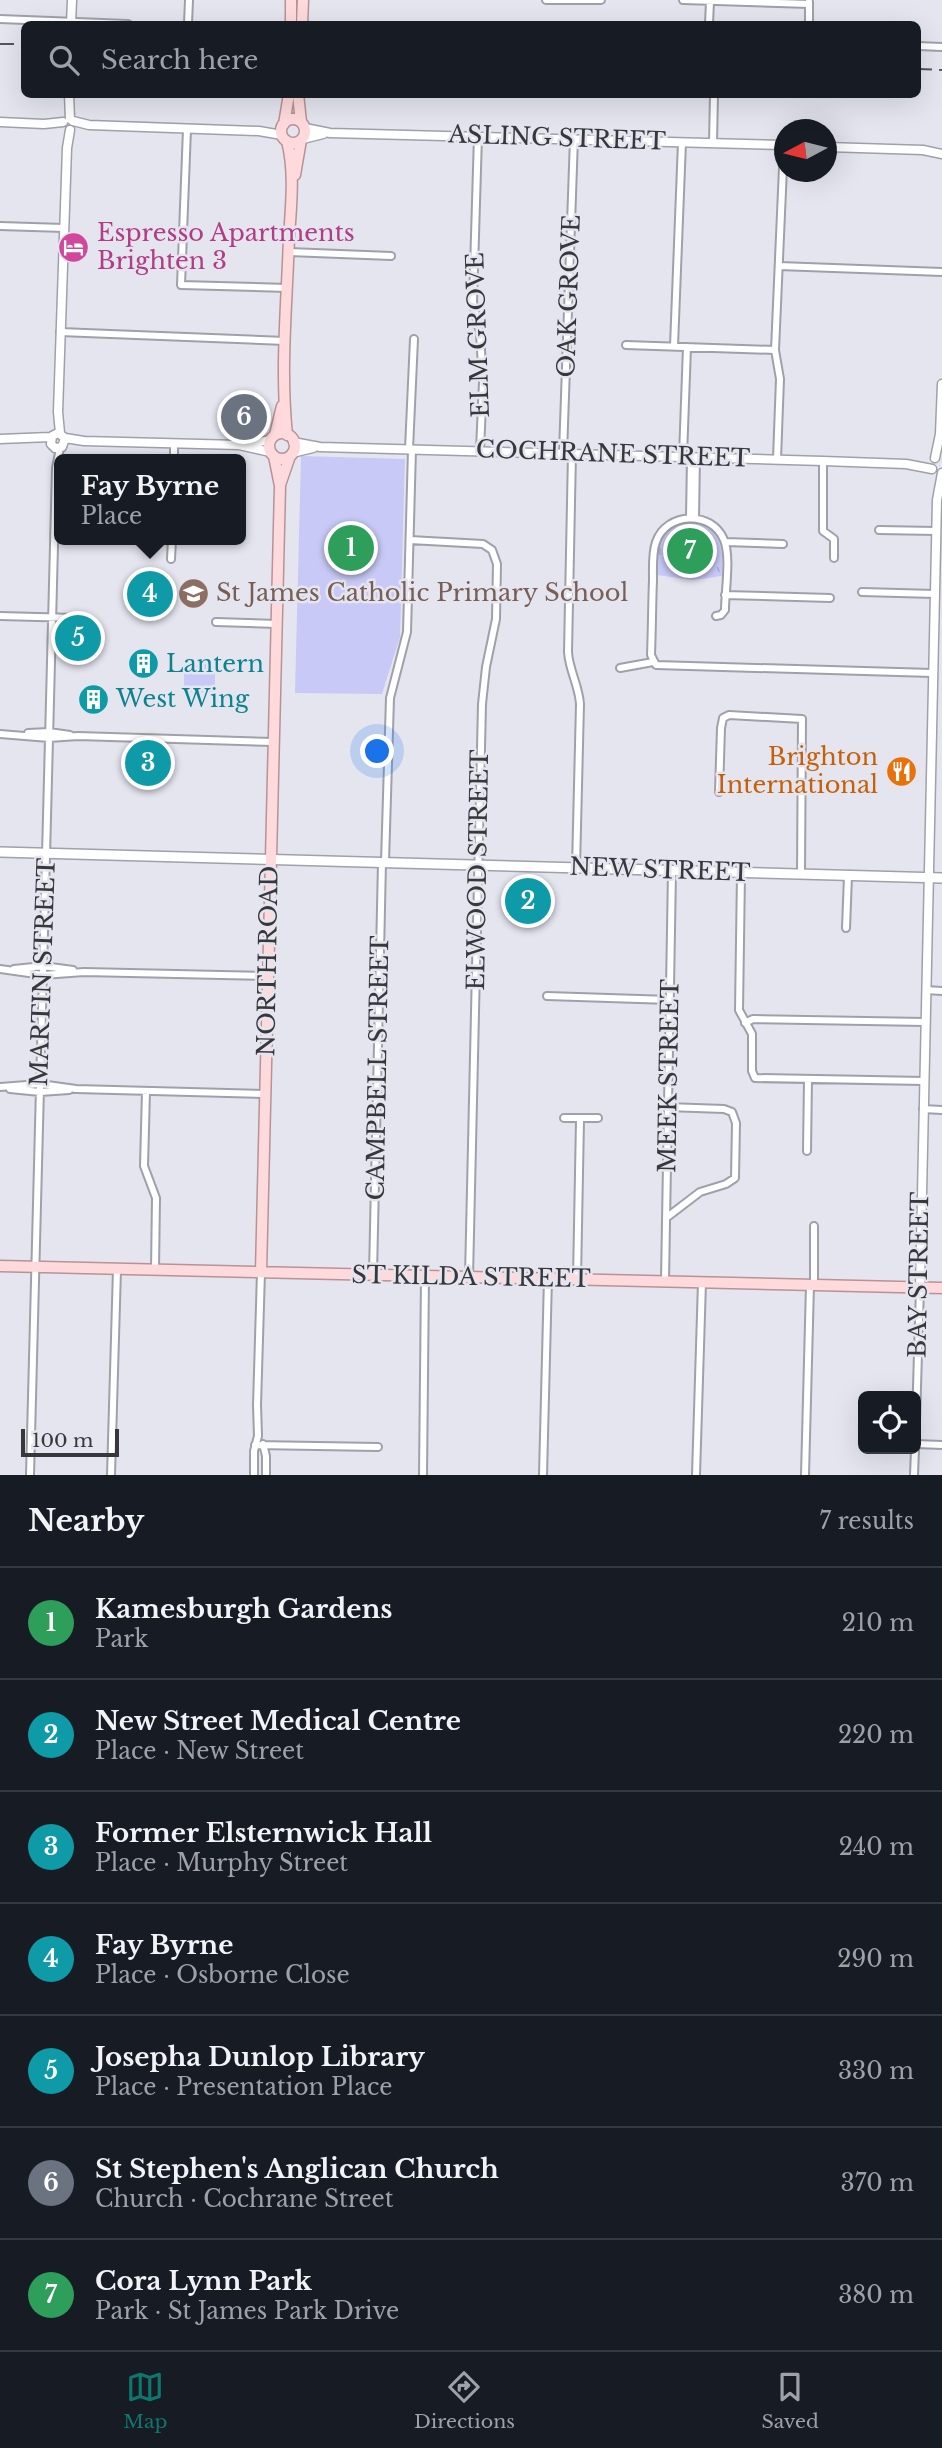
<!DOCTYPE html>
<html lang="en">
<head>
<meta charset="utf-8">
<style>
	:root { --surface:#171b24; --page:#242831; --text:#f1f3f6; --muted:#9ea1a6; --line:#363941; --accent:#0f766e }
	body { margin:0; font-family:"Libre Baskerville",serif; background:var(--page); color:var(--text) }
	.controls { position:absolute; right:21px; bottom:21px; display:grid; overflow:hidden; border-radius:10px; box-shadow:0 7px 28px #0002 }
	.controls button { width:63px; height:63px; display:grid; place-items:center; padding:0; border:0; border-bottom:2px solid var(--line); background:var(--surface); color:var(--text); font:35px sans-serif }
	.compass { position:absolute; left:774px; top:119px; width:63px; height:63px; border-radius:50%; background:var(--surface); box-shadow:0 7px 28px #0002; rotate:263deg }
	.scale { position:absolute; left:21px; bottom:18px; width:98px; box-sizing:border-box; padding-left:7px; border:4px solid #38383c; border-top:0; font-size:19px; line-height:24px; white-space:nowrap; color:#38383c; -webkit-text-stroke:5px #e5e5f0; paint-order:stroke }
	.you { position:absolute; left:378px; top:752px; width:24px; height:24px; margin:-18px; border:5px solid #fff; border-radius:50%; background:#1a73e8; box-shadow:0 0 0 10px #1a73e833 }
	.badge { display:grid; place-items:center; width:46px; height:46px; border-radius:50%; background:var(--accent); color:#fff; font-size:23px; font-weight:700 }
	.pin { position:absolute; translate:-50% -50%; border:4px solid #fff; box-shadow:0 2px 7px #0006 }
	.popup { position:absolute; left:54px; top:454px; width:192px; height:91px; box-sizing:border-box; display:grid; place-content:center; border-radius:10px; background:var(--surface); filter:drop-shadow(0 2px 5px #0005); font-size:23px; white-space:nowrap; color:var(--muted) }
	.popup b { font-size:26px; color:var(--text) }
	.popup::after { content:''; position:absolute; left:50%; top:100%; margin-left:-14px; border:14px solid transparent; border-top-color:var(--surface) }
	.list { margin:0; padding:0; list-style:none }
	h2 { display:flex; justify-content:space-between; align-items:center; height:91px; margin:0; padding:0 28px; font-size:30px }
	h2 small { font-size:23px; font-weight:400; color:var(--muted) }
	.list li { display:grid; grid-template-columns:46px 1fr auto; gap:21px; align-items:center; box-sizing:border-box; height:112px; padding:0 28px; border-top:2px solid var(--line) }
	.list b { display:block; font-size:26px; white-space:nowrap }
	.list p { margin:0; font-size:23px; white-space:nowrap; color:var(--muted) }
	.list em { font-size:23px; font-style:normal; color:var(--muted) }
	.icon { flex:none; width:38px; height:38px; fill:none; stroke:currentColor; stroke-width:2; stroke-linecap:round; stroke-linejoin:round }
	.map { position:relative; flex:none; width:942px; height:1475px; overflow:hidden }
	.search { position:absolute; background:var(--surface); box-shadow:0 7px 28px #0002; left:21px; right:21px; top:21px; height:77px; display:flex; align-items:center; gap:18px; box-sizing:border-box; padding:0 24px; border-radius:10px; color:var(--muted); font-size:26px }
	.sheet { height:875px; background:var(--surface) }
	nav { display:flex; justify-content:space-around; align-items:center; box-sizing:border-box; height:98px; border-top:2px solid var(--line); background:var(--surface); font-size:19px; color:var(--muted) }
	nav a { display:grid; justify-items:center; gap:4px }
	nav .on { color:var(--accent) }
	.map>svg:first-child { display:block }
	.grass { fill:url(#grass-tufts) }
	.garden { fill:#c8c9f6 }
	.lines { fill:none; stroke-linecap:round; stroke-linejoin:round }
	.minor-casing { stroke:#9fa0aa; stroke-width:10 }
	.tertiary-casing { stroke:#9fa0aa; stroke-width:11 }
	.secondary-casing { stroke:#9fa0aa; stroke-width:12 }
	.primary-casing { stroke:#b89294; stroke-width:13 }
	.minor { stroke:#fff; stroke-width:6 }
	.tertiary { stroke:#fff; stroke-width:8 }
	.secondary { stroke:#fff; stroke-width:9 }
	.primary { stroke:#fedadc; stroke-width:10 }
	.rail { stroke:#545459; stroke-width:2; stroke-dasharray:14 7; stroke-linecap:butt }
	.labels { text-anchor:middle; stroke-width:5; stroke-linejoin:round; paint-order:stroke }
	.street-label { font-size:24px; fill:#38383c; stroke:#e5e5f0 }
	.hotel-label { font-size:24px; fill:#b23c85; stroke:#e5e5f0; text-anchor:start }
	.education-label { font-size:24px; fill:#785e54; stroke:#e5e5f0; text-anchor:start }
	.culture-label { font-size:24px; fill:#0d838f; stroke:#e5e5f0; text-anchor:start }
	.food-label { font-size:24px; fill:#c56008; stroke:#e5e5f0; text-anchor:end }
</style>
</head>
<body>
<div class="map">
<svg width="942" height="1475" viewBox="0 0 942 1475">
	<defs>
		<pattern id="grass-tufts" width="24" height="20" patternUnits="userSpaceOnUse" patternTransform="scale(1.75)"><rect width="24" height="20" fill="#c8c9f6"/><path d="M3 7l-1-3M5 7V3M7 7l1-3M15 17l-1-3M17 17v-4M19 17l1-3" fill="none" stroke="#adadd4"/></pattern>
	</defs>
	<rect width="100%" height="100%" fill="#e5e5f0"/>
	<!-- grass -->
	<path class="grass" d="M687,522C722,525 723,547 722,576L693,580L657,575C658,549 656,530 687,522Z"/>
	<!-- garden -->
	<path class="garden" d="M301,456L405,459L400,637L382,694L295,693Z
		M184,664H215V693L184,692Z"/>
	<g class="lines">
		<defs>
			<path id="minor" d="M546,0H601
				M683,0L809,4
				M0,19L128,24
				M188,24L189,0
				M709,24L710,1
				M809,24V2
				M918,46L942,47
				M187,129L181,285L287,288
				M478,136L473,302L480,334L483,382L480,450
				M713,143L714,94
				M0,226L64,228
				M289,252L391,256
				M779,266L942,272
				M60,332L285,341
				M626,345L775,350
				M674,346L682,142
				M409,449L414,339
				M563,453L574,138
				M572,453L568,652C569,670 579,686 580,704L576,868
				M683,456L687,347
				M174,459V443
				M777,459L780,379L775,350L784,145
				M823,461V531L834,539V558
				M690,518L691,457
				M695,518L696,457
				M879,530L936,531
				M410,540L483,544L492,550L497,564L496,619L486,667L482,704L469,1277
				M725,542L783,544
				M171,559L172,540
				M862,592L935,594
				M725,595L830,598
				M0,616L75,618
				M716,616L721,615L725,610C725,591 731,557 724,540C712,510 666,512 656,542C652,553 653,568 653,580C652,605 652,630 651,655L656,665L932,673
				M216,622L277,624
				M620,668L653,662
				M28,733L49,732L70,735
				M0,734L49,738L78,736L273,742
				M719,792L721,728L723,718L729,715L802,719L801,874
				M385,862L390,698L407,632L412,449
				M741,873L739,1010L752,1034V1071L755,1078L924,1081
				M846,928L848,876
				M0,969L43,975L84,972L268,976
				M14,969L43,966L73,970
				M926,990L942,991
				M547,996L670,1000
				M745,1023L753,1019L925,1022
				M0,1087L40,1084L76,1089L265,1094
				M10,1089L40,1092L69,1090
				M146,1091L144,1166L156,1198L155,1270
				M923,1109L942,1110
				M564,1118H598
				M807,1151L808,1079
				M666,1218L700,1192L726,1184L735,1178L736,1123L732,1112L724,1109L667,1107
				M814,1226V1285
				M373,1274L382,862
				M577,1279L580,1120
				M665,1281L672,871
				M916,1420L920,1287
				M263,1444L266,1456V1475
				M916,1444L942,1445
				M255,1445L378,1447
				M30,1475L56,468L60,448
				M111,1475L117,1269
				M254,1475V1451L258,1436L257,1405L261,1272
				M423,1475L425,1276
				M543,1475L548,1278
				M696,1475L702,1282
				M805,1475L810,1285
				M914,1475L915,1449"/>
			<path id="tertiary" d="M71,24L72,0
				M69,94L70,119
				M73,121L89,125L259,131L282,135
				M0,122L44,124L63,122
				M305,128L330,133L785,145
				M303,139L323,134
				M827,147L923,150L942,154
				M60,433L58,412L67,148L70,130
				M65,438L62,447L55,448L51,444L52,436L58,433L65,438L84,441L239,445L270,452
				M0,439L50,437
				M293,442L320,447L823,461L906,464L932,469
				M246,444L271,440
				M292,453L313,448
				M935,458L940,434L942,384
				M920,1287L937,500L942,473"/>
			<path id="secondary" d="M0,852L942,878"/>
			<path id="primary" d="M291,0V24
				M302,24L303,0
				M298,94L301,122
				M281 131a12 12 0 1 1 24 0a12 12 0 1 1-24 0Z
				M284,124L289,94
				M287,141C295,172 291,206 289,237C287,303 280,369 287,435
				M295,175L301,140
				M269 446a13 13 0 1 1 26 0a13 13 0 1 1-26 0Z
				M275,435L282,406
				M280,485L290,456
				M0,1266L942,1288
				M261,1272L280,486L274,456"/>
		</defs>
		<!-- minor casing -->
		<use href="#minor" class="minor-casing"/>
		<!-- tertiary casing -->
		<use href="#tertiary" class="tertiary-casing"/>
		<!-- secondary casing -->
		<use href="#secondary" class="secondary-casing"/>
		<!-- primary casing -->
		<use href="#primary" class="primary-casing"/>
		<!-- minor -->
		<use href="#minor" class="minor"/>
		<!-- tertiary -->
		<use href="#tertiary" class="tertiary"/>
		<!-- secondary -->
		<use href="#secondary" class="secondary"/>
		<!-- primary -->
		<use href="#primary" class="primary"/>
		<!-- rail -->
		<path class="rail" d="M0,44H24
			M918,69L942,70"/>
	</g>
	<!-- icons -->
	<defs>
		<symbol id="hotel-disc" viewBox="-11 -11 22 22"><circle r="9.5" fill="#d1479c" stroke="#e5e5f0"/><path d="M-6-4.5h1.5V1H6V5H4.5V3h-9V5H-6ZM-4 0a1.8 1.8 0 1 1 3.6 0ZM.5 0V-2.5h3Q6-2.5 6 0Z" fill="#fff"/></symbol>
		<symbol id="school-disc" viewBox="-11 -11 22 22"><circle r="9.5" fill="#8d6e63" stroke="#e5e5f0"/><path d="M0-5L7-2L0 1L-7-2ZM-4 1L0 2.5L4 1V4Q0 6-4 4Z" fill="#fff"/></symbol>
		<symbol id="building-disc" viewBox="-11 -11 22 22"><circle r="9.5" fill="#0f9aa8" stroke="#e5e5f0"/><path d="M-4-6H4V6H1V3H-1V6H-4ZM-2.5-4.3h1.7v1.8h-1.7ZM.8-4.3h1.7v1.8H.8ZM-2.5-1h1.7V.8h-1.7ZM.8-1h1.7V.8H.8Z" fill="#fff"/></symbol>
		<symbol id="restaurant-disc" viewBox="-11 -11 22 22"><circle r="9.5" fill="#e8710a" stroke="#e5e5f0"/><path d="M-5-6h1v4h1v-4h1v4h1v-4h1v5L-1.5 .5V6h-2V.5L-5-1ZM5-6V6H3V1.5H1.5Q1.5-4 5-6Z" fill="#fff"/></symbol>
	</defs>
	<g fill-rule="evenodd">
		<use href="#hotel-disc" x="56" y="230" width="35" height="35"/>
		<use href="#school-disc" x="176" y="576" width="35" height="35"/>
		<use href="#building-disc" x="126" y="646" width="35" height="35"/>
		<use href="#building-disc" x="76" y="682" width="35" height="35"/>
		<use href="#restaurant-disc" x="884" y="754" width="35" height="35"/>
	</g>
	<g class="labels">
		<!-- street labels -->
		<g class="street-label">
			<text transform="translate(557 138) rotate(2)" y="8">ASLING STREET</text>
			<text transform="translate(569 296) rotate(-88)" y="8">OAK GROVE</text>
			<text transform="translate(478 335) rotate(-92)" y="8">ELM GROVE</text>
			<text transform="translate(613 454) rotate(2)" y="8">COCHRANE STREET</text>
			<text transform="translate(478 870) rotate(-89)" y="8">ELWOOD STREET</text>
			<text transform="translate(660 870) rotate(2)" y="8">NEW STREET</text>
			<text transform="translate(268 961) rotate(-89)" y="8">NORTH ROAD</text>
			<text transform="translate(43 972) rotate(-88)" y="8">MARTIN STREET</text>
			<text transform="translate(378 1068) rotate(-89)" y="8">CAMPBELL STREET</text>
			<text transform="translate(669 1076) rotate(-89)" y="8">MEEK STREET</text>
			<text transform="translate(919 1275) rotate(-89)" y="8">BAY STREET</text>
			<text transform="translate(471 1277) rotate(1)" y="8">ST KILDA STREET</text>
		</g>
		<!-- hotel labels -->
		<g class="hotel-label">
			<text x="97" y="241">Espresso Apartments<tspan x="97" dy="28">Brighten 3</tspan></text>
		</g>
		<!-- education labels -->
		<g class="education-label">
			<text x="216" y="601">St James Catholic Primary School</text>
		</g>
		<!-- culture labels -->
		<g class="culture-label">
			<text x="166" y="672">Lantern</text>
			<text x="116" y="707">West Wing</text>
		</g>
		<!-- food labels -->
		<g class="food-label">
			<text x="878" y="765">Brighton<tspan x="878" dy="28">International</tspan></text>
		</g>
	</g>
</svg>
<div class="controls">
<button><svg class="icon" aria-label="locate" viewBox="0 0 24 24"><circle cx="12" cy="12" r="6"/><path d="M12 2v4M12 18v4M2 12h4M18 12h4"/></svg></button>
</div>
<svg class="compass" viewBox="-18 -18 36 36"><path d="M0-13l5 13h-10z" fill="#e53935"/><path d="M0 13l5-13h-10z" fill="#9ea1a6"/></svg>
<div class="scale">100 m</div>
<div class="you"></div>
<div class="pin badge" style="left:351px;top:548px;background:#2e9e5b">1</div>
<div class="pin badge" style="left:528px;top:901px;background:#0f9aa8">2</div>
<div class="pin badge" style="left:148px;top:763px;background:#0f9aa8">3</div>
<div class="pin badge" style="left:150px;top:594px;background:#0f9aa8">4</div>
<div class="popup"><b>Fay Byrne</b>Place</div>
<div class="pin badge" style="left:78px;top:638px;background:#0f9aa8">5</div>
<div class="pin badge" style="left:244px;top:417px;background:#6b7280">6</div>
<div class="pin badge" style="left:690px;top:551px;background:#2e9e5b">7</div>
<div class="search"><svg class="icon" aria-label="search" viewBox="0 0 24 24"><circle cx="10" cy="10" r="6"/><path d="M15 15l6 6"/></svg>Search here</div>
</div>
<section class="sheet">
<h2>Nearby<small>7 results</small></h2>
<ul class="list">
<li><span class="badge" style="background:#2e9e5b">1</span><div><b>Kamesburgh Gardens</b><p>Park</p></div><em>210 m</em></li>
<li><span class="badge" style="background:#0f9aa8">2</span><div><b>New Street Medical Centre</b><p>Place · New Street</p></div><em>220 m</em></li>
<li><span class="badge" style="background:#0f9aa8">3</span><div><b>Former Elsternwick Hall</b><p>Place · Murphy Street</p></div><em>240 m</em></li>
<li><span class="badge" style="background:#0f9aa8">4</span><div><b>Fay Byrne</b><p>Place · Osborne Close</p></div><em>290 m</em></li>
<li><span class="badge" style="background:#0f9aa8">5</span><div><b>Josepha Dunlop Library</b><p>Place · Presentation Place</p></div><em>330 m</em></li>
<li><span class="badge" style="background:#6b7280">6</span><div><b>St Stephen's Anglican Church</b><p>Church · Cochrane Street</p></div><em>370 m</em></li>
<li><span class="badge" style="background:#2e9e5b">7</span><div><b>Cora Lynn Park</b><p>Park · St James Park Drive</p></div><em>380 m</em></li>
</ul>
</section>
<nav>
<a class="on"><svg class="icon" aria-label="map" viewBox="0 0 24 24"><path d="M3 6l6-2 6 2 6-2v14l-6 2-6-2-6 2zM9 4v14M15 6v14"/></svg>Map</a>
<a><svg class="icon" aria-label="directions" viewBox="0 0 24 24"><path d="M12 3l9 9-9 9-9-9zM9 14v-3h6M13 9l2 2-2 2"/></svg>Directions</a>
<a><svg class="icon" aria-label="saved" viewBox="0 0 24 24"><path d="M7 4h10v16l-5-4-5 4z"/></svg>Saved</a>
</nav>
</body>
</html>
